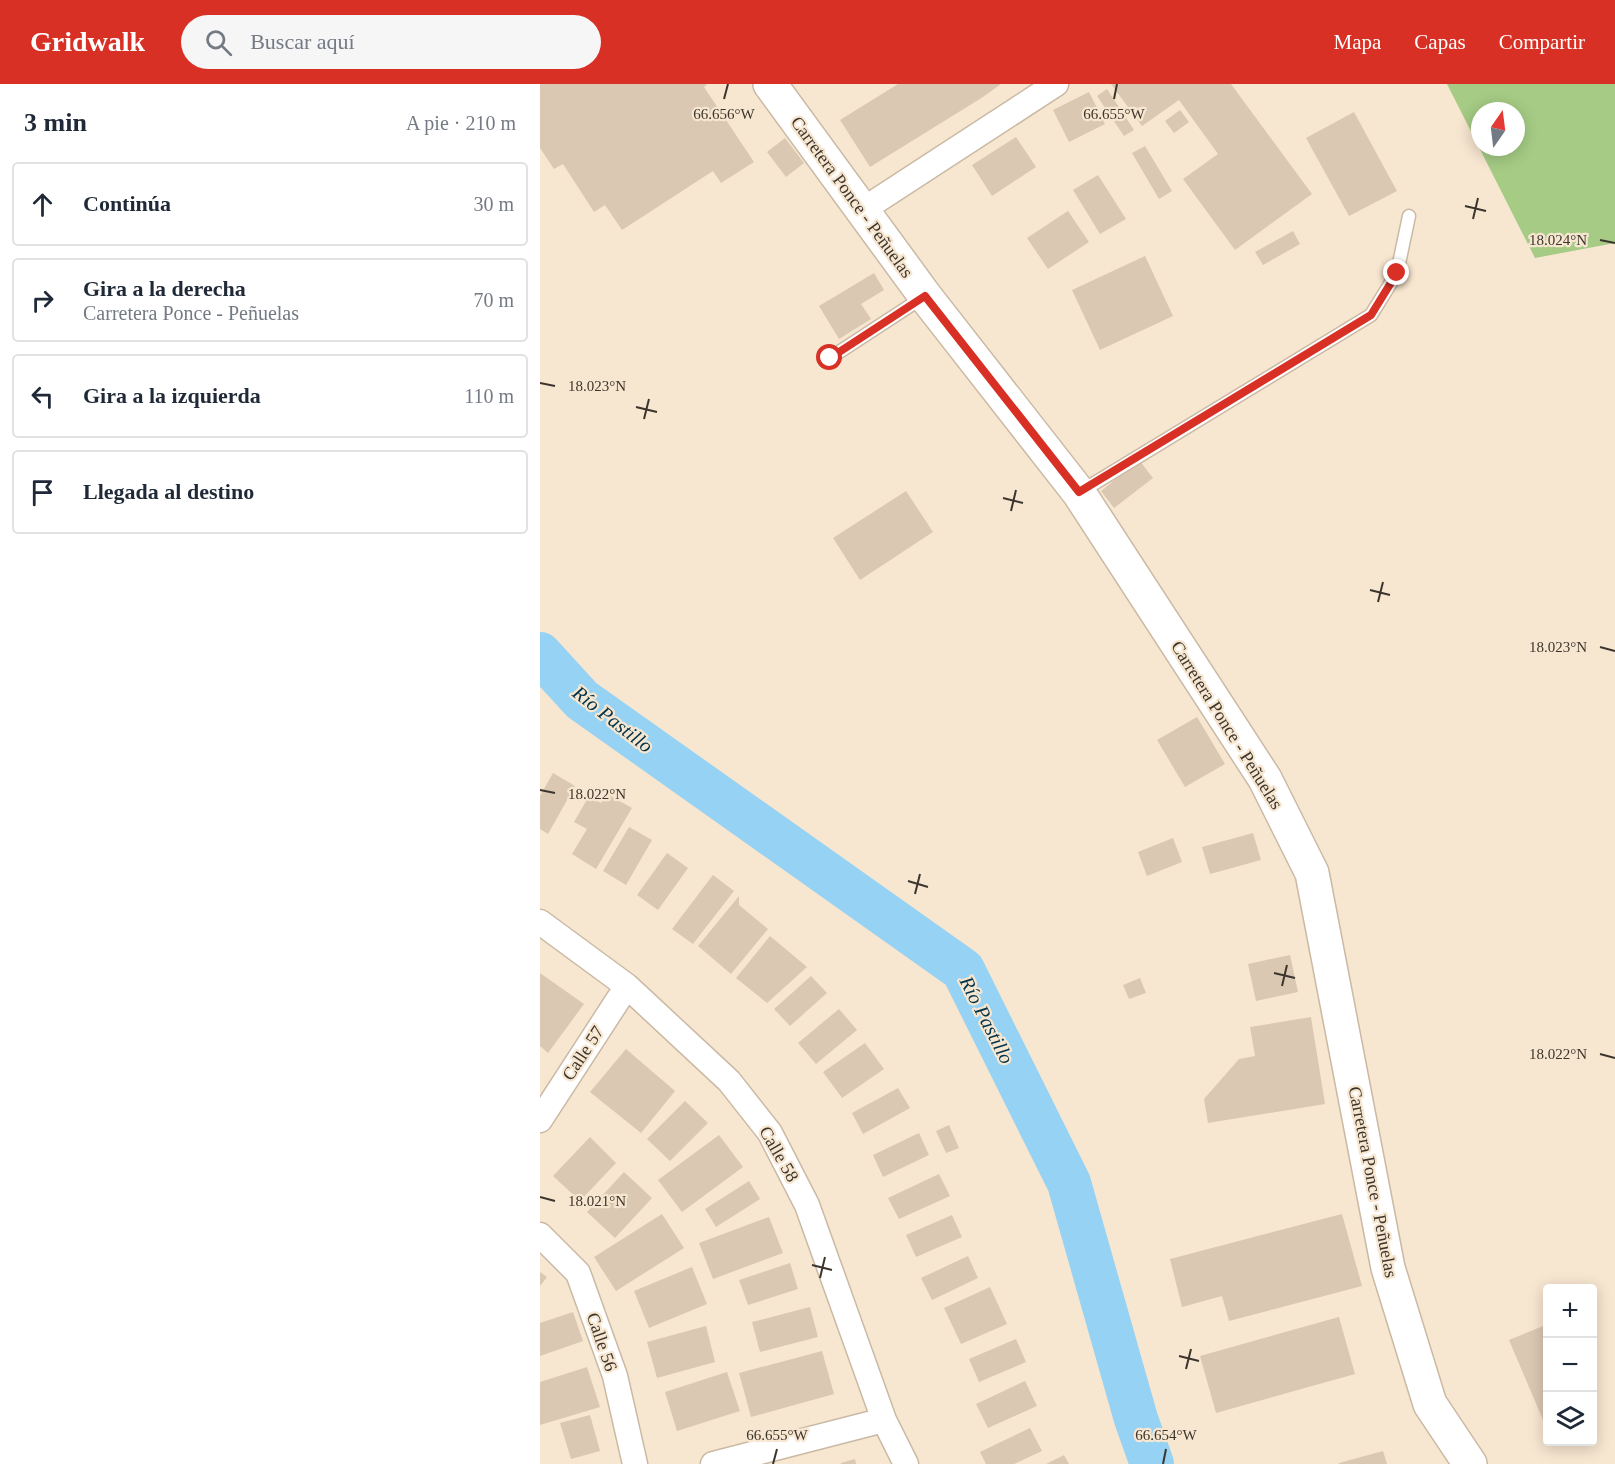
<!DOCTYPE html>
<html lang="es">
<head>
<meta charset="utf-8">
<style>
	:root { --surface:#fff; --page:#f6f6f7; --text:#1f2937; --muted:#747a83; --line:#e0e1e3; --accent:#d93025 }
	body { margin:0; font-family:Georgia,serif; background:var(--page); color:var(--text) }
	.controls { position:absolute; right:18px; bottom:18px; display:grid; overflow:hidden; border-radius:6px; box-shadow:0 3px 15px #0003 }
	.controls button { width:54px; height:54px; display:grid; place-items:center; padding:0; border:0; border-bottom:2px solid var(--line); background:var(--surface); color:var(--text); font:30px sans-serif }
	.compass { position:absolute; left:931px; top:18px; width:54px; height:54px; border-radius:50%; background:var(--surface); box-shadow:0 3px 15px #0003; rotate:14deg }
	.stop { position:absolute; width:18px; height:18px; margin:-14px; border:4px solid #d93025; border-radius:50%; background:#fff }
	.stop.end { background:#d93025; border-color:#fff; box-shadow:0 2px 6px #0008 }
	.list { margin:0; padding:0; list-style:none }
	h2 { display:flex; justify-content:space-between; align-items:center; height:78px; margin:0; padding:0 24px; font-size:26px }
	h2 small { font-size:20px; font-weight:400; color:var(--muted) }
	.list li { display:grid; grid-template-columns:39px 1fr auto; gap:18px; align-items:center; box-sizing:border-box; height:84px; margin:0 12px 12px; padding:0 12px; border:2px solid var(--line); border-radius:6px }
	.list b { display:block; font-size:22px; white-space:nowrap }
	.list p { margin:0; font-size:20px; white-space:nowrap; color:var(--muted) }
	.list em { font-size:20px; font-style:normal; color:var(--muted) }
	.icon { flex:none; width:33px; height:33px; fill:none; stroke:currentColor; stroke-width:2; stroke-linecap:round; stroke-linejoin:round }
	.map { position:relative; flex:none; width:1075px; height:1380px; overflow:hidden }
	header { display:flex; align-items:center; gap:36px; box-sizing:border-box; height:84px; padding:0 30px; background:var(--accent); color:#fff }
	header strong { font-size:28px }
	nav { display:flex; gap:33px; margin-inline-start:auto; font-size:21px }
	.search { width:420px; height:54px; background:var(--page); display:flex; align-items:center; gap:15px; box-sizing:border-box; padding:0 21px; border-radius:33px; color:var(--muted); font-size:22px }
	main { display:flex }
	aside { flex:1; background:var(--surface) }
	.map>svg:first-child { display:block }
	.green { fill:#a5cb84; fill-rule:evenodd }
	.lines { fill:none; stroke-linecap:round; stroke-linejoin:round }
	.river { stroke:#95d2f3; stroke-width:44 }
	.building { fill:#dac8b3 }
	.lane-casing { stroke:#cab9a4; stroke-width:15 }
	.street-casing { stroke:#cab9a4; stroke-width:27 }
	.primary-casing { stroke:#cab9a4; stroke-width:36 }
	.lane { stroke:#fff; stroke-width:12 }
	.street { stroke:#fff; stroke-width:24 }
	.primary { stroke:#fff; stroke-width:33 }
	.route { stroke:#d93025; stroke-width:8 }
	.ticks { fill:none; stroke:#3c352d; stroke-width:2 }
	.labels { text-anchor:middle; stroke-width:4.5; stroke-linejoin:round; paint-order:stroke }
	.street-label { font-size:18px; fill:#3c352d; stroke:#f7e6d0 }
	.water-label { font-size:20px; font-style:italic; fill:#00344a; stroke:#f7e6d0 }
	.ticks-label { font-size:15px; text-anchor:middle; fill:#3c352d; stroke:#f7e6d0; stroke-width:4.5; stroke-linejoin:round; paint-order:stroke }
</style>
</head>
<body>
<header>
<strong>Gridwalk</strong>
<div class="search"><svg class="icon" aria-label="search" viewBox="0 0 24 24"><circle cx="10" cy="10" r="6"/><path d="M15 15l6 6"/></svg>Buscar aquí</div>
<nav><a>Mapa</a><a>Capas</a><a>Compartir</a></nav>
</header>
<main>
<aside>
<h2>3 min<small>A pie · 210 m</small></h2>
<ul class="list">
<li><svg class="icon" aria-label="ahead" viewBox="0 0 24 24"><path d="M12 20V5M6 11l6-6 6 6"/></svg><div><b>Continúa</b></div><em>30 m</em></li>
<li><svg class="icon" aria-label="right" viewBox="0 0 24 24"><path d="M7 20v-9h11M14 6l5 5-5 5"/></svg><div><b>Gira a la derecha</b><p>Carretera Ponce - Peñuelas</p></div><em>70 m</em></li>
<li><svg class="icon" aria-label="left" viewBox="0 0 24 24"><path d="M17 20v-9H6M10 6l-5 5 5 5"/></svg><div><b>Gira a la izquierda</b></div><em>110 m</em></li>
<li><svg class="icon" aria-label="arrive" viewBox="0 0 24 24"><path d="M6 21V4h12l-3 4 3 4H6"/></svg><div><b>Llegada al destino</b></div></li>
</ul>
</aside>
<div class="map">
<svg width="1075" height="1380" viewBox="0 0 1075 1380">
	<rect width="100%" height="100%" fill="#f7e6d0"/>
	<!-- green -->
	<path class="green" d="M907,0H1075V159L995,174ZM940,27H976V63H940Z"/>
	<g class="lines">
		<!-- river -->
		<path class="river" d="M0,570L42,616L423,886L529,1099L596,1335L612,1380"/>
	</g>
	<!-- building -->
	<path class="building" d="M0,0H167L164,3L214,78L181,99L173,87L82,146L65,121L54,128L23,80L14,85L0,64Z
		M358,0H461L443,13L330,83L300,36Z
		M571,0H691L772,110L695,166L643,95L678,70L639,16L602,42Z
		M567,5L594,46L584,52L557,12Z
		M549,8L565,40L529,58L513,26Z
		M640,26L649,38L634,49L625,37Z
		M814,28L857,107L809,132L766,54Z
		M476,53L496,83L452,112L432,81Z
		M245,54L264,79L246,93L227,68Z
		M605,62L632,107L619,115L592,69Z
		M558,91L586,135L560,150L533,106Z
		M528,127L549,158L508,185L487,154Z
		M753,147L760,160L723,181L715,168Z
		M605,172L633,232L560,266L532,206Z
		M334,189L344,206L321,220L331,235L299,255L279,222Z
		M599,376L613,394L574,424L561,407Z
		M366,407L393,448L320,496L293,454Z
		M657,633L685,680L645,703L617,656Z
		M13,689L35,702L8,750L0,745V712Z
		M67,710L92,724L56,785L32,770L47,745L34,738L49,712L61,719Z
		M89,743L112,756L86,801L63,787Z
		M713,749L721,776L670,790L662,763Z
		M633,754L642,778L607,792L598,768Z
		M127,769L148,784L118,826L97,811Z
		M173,791L194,807L153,860L132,845Z
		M199,812V821L228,845L191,890L158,862Z
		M230,852L267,883L227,919L196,894Z
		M750,871L758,908L716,917L708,880Z
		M0,889L44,920L8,969L0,962Z
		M271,892L287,909L250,942L234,925Z
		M600,894L606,909L589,915L583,901Z
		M299,925L317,946L276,980L258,959Z
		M771,933L785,1020L668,1039L664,1015L699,975L715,972L710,943Z
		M325,959L344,985L302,1014L283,988Z
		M86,965L135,1007L101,1049L50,1008Z
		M358,1004L370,1024L323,1050L312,1029Z
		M145,1017L168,1039L130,1077L107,1055Z
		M409,1041L419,1064L406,1069L396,1047Z
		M379,1049L389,1071L343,1093L333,1071Z
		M179,1051L203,1083L142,1128L118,1096Z
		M50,1053L76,1079L40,1117L13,1092Z
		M84,1088L112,1114L75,1154L47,1128Z
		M399,1090L410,1112L359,1135L348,1114Z
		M209,1097L220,1115L176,1143L165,1125Z
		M122,1130L144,1164L76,1207L54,1173Z
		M802,1130L822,1202L689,1237L682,1212L642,1223L630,1175Z
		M412,1131L422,1153L376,1173L366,1151Z
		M229,1133L243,1169L173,1195L159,1159Z
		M428,1172L438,1194L392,1216L381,1194Z
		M250,1179L258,1205L208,1221L199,1196Z
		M152,1183L167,1220L109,1244L94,1207Z
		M0,1188L7,1193L0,1202Z
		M450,1203L467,1240L421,1260L404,1224Z
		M270,1223L278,1253L220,1268L212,1238Z
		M33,1228L43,1257L0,1272V1239Z
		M799,1233L815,1290L676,1329L660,1272Z
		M1008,1240V1342L1006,1343L969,1256Z
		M166,1242L175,1278L117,1294L107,1258Z
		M476,1255L486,1278L439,1298L429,1275Z
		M282,1267L294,1310L211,1333L199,1289Z
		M47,1283L60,1323L0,1341V1298Z
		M187,1288L200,1327L137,1347L125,1308Z
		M485,1297L497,1322L448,1344L436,1320Z
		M50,1331L60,1367L31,1375L20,1339Z
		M490,1344L502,1367L474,1380H446L440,1368Z
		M843,1367L847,1380H799V1379Z
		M524,1371L529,1380H506Z
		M315,1375L316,1380H301V1379Z"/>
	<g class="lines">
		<defs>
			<path id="lane" d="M290,274L385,212
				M540,408L831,231L857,189L869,132"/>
			<path id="street" d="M321,127L516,0
				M0,838L87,902L189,997L230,1049L267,1121L344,1336L366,1380
				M0,1036L87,902
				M0,1151L38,1189L75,1292L95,1380
				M173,1380L344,1336"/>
			<path id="primary" d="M230,0L385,212L539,409L725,695L772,789L848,1184L890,1320L930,1380"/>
		</defs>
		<!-- lane casing -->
		<use href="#lane" class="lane-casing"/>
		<!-- street casing -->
		<use href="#street" class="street-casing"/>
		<!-- primary casing -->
		<use href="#primary" class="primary-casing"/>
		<!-- lane -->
		<use href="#lane" class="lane"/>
		<!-- street -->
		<use href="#street" class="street"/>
		<!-- primary -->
		<use href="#primary" class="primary"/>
	</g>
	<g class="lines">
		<!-- route -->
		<path class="route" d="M290,274L385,212L539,408L831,231L857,189"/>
	</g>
	<!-- ticks -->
	<path class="ticks" d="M184,15L188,0M574,15L577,0M925,122L946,127M933,135L938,114M1060,156L1075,159M0,299L15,302M96,323L117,328M104,335L109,315M463,414L483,419M471,427L476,406M830,506L850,511M838,518L843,498M1060,563L1075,567M0,706L15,709M368,797L388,803M375,810L380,790M734,889L755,894M742,902L747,881M1060,970L1075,974M0,1113L15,1117M272,1181L292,1186M280,1194L285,1173M639,1272L659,1277M646,1285L651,1265M233,1380L237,1365M623,1380L626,1365"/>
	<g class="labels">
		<!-- street labels -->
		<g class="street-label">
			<text transform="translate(312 113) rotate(54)" y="6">Carretera Ponce - Peñuelas</text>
			<text transform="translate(687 641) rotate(58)" y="6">Carretera Ponce - Peñuelas</text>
			<text transform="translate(43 969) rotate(-57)" y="6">Calle 57</text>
			<text transform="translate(239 1070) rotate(60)" y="6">Calle 58</text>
			<text transform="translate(833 1098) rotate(79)" y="6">Carretera Ponce - Peñuelas</text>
			<text transform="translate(62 1258) rotate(71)" y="6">Calle 56</text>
		</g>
		<!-- water labels -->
		<g class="water-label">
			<text transform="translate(73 635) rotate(38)" y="7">Río Pastillo</text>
			<text transform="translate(447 936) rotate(63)" y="7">Río Pastillo</text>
		</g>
	</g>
	<g class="ticks-label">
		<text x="184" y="35">66.656°W</text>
		<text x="574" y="35">66.655°W</text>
		<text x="1018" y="161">18.024°N</text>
		<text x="57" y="307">18.023°N</text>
		<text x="1018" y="568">18.023°N</text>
		<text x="57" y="715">18.022°N</text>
		<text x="1018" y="975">18.022°N</text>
		<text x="57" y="1122">18.021°N</text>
		<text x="237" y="1356">66.655°W</text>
		<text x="626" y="1356">66.654°W</text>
	</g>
</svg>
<div class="controls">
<button>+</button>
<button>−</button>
<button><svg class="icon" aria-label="layers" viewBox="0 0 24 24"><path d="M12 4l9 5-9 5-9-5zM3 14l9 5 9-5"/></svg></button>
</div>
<svg class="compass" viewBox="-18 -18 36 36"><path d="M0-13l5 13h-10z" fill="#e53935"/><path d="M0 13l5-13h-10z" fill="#747a83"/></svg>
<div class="stop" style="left:290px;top:274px"></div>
<div class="stop end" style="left:857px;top:189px"></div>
</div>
</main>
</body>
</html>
